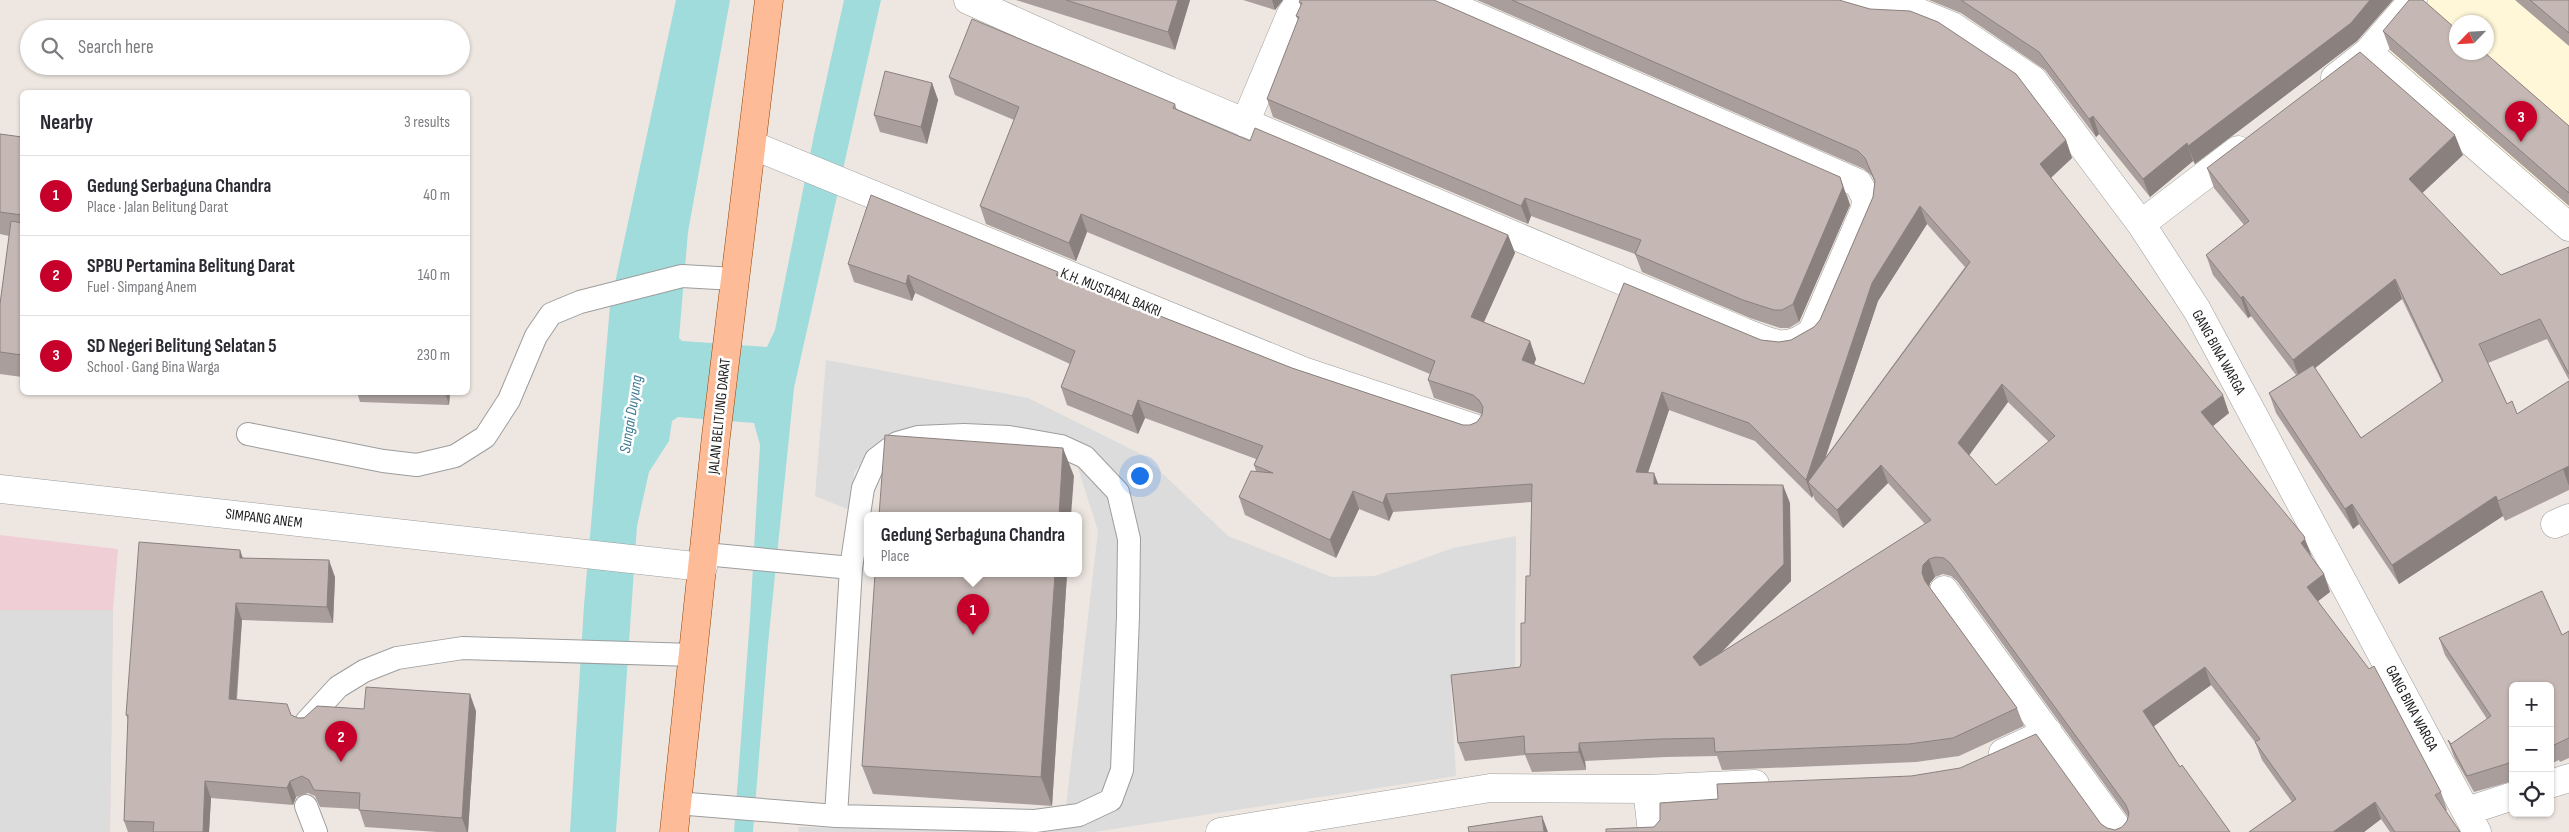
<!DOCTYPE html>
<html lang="en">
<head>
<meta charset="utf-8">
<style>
	:root { --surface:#fff; --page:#f7f7f7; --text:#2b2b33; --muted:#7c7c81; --line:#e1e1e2; --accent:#c7002b }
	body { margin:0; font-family:"Sofia Sans Condensed",sans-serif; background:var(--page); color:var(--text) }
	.controls { position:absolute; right:15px; bottom:15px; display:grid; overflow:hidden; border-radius:8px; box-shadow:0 1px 4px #0004 }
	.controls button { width:45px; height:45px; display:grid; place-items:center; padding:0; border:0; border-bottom:1px solid var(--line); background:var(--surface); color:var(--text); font:25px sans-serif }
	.compass { position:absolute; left:2449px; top:15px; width:45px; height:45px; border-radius:50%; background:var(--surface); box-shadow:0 1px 4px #0004; rotate:245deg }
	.you { position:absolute; left:1139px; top:475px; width:18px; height:18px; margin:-12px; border:4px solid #fff; border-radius:50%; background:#1a73e8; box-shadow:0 0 0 8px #1a73e833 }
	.badge { display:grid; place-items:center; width:32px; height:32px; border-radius:50%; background:var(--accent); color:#fff; font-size:16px; font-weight:700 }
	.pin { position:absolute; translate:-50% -41px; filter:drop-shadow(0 1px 2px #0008) }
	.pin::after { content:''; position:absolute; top:26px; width:18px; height:15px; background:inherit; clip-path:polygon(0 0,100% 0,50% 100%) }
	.popup { position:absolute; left:864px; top:512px; width:218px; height:65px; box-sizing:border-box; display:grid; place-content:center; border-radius:8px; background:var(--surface); filter:drop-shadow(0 1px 4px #0005); font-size:16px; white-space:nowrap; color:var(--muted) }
	.popup b { font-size:19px; color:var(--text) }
	.popup::after { content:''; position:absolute; left:50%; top:100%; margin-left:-10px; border:10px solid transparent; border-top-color:var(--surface) }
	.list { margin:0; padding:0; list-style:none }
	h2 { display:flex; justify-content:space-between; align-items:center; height:65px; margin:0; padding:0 20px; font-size:21px }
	h2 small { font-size:16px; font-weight:400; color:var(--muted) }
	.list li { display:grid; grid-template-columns:32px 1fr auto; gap:15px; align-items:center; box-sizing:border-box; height:80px; padding:0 20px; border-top:1px solid var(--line) }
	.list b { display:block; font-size:19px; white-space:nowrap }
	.list p { margin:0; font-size:16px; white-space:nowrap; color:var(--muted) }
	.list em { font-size:16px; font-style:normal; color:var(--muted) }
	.icon { flex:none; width:28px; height:28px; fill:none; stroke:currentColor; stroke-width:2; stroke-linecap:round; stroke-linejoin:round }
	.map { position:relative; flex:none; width:2569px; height:832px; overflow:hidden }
	.search { position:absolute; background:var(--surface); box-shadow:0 1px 4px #0004; left:20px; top:20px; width:450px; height:55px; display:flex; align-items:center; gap:12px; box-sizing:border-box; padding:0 18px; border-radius:28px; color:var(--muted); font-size:19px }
	.panel { position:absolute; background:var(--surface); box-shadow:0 1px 4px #0004; left:20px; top:90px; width:450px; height:305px; border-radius:8px }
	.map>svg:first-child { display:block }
	.commercial { fill:#efcfd5 }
	.education { fill:#fff7d8; fill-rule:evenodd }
	.parking { fill:#dcdcdc }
	.water { fill:#a0dcdc }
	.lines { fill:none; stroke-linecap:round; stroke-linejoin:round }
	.service-casing { stroke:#9d9d9d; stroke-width:24 }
	.minor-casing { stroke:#9d9d9d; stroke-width:29 }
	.tertiary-casing { stroke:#9d9d9d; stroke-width:29 }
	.primary-casing { stroke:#934300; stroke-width:29 }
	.service { stroke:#fff; stroke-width:22 }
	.minor { stroke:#fff; stroke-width:28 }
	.tertiary { stroke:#fff; stroke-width:28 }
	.primary { stroke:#fdbb97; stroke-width:28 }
	.wall { fill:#a99e9b; fill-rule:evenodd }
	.shaded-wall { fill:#8a817e }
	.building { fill:#c5b8b4; stroke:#8a817e; fill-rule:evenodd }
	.labels { text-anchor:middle; stroke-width:5; stroke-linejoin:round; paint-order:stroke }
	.street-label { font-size:15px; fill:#1c1c1c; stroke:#fff }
	.water-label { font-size:16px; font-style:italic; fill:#407c95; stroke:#fff }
</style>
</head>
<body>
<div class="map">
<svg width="2569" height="832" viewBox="0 0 2569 832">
	<rect width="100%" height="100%" fill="#eee7e1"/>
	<!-- commercial -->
	<path class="commercial" d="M0,535L118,549L113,610L110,832H0Z"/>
	<!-- education -->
	<path class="education" d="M2424,0H2569V224L2377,59ZM2456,22H2486V52H2456Z"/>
	<!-- parking -->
	<path class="parking" d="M826,360L1028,398L1143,455L1228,536L1332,577L1375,576L1453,548L1516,536L1515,679L1451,685L1456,776L1094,832H799L798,827L1015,831L1064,823L1098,531L1077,465L871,448L854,473L852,511L815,496Z
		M0,610H113L110,832H0Z"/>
	<!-- water -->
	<path class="water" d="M676,0H730L688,232L679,338L682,341L767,347L775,330L814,135L844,0H881L794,388L768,644L753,832H734L750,618L760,445L754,423L678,417L672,421L669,441L649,472L637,526L616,832H570L584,605L610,306Z"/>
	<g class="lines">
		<defs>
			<path id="service" d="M248,434L383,461L417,465L455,456L485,437L509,400L536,336L551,314L580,302L682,276L735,279
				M705,554L851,568
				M306,722L338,687L364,671L397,658L463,648L693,655
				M676,803L836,816L1035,821L1079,815L1111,800L1122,770L1128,616L1129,539L1118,492L1085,457L1061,446L1009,437L964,435L918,437L897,443L876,459L863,488L851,568L836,816
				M306,806L316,832"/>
			<path id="minor" d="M968,0L1168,90L1744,332C1772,343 1785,353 1812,332L1865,209L1866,198L1858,183L1438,0
				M1839,0L1877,11L1920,13L1952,26L2033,80L2141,224L2197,310L2477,832
				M2368,52L2569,227
				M2335,78L2368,52L2413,0
				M1245,123L1290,16L1300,0
				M752,145L1303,371L1474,428
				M2141,224L2238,150
				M2555,524L2569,518
				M1944,590L2120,832
				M2003,753L2048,732
				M2550,784L2569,778
				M1647,789L1652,832
				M2467,811L2513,796
				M1220,832L1490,788L1647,789L1755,784"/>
			<path id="tertiary" d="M0,489L703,567"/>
			<path id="primary" d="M674,832L716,436L769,0"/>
		</defs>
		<!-- service casing -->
		<use href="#service" class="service-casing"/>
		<!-- minor casing -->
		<use href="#minor" class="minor-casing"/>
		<!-- tertiary casing -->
		<use href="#tertiary" class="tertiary-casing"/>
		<!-- primary casing -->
		<use href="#primary" class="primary-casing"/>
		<!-- service -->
		<use href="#service" class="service"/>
		<!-- minor -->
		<use href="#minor" class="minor"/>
		<!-- tertiary -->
		<use href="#tertiary" class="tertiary"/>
		<!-- primary -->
		<use href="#primary" class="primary"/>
	</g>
	<!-- wall -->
	<path class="wall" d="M1016,0H1190L1175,50Z
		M1243,0H1283L1275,10Z
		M1477,0H1839L2066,140L2072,158L2051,178L2229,413L2213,426L2324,574L2330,592L2318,601L2441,792L2447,810L2446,811L2460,832H2390L2381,819L2364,832H2249L2292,802L2262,760L2255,742L2211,685L2154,726L2180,767L2230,832H1606L2101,824L2107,828L2115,830L2122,827L2127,821L2128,817L1957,581L1951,576L1943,574L1935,577L1930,583L1929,587L2017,708L2024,726L1959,756L1916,762L1722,770L1717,756L1666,757L1585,761L1586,770L1532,772L1525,755L1465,761L1458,743L1520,667L1521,663L1530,576L1532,502L1393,512L1389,521L1359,509L1336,558L1245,515L1239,497L1256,471L1254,465L1256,459L1145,418L1138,434L1067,405L1061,387L1070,364L915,293L912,301L854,282L848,264L1058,272L1059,276L1292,368L1463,425H1470L1477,422L1482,415L1479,413L1434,398L1428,380L1430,374L1087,232L1076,261L986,224L980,206L1014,120L955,95L949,77L1175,104L1177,110L1250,141L1508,235L1515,253L1484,322L1530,341L1536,359L1534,364L1584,384L1761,340L1779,342L1791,340L1814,327L1820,320L1873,197L1875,183L1872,176L1864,169ZM1927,224L1965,267L1825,458L1878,301ZM2008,402L2049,442L1996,485L1969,455ZM1669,410L1755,441L1812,498L1813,495L1815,500L1843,528L1888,483L1925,524L1722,652L1791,581L1790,503L1658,484L1648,473Z
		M1929,0H2393L2357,41L2195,164L2193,161L2150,197L2099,134L2096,137L2045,70L1961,13Z
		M2515,0H2569V46Z
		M1299,2L1847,195L1850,205L1799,322L1789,328H1780L1750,318L1642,272L1635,254L1531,216L1528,224L1273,117L1267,99L1298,20L1296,16L1301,6Z
		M2383,31L2569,126V206L2390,50Z
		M932,83L938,100L927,144L880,132L874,115Z
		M0,134L22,137V377L0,374V304L9,236L0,234Z
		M2463,155L2422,193L2501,275L2569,247V380L2547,339L2488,363L2507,404L2517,414L2569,381V490L2505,521L2503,516L2399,584L2359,524L2353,529L2276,413L2269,393L2296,375L2251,316L2248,318L2213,275L2206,255L2244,225L2214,188L2207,168ZM2402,299L2442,382L2361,438L2315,368Z
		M357,392H450L449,405L360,402Z
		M243,558L335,577L333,623L242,620L237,700L291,715L298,718L364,709L476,711L468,832H437L365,827L359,809L320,807L315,796L308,793L296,797L293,805L211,798L209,832H128L124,821L128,720L126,715Z
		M1067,574L1052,806L873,794L862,766Z
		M2569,631V758L2560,762L2559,760L2550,764V686H2513V781L2474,792L2454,757L2448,740L2451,744L2487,719L2445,655L2439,638L2562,635Z"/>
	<!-- shaded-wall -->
	<path class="shaded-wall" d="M1178,0H1190L1175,50L1168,32Z
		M1272,0H1283L1275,10Z
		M2370,0H2393L2357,41L2195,164L2188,146Z
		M932,83L938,100L927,144L921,127Z
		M2093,116L2099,134L2096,137L2089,119Z
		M2455,135L2463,155L2416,199L2409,179Z
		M2066,140L2072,158L2046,182L2040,164Z
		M2187,143L2193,161L2150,197L2143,179Z
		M1840,177L1850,205L1799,322L1793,304Z
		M1525,198L1531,216L1528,224L1521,206Z
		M1920,206L1927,224L1878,301L1815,489L1808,482L1813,495L1812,498L1806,480L1872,283Z
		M1081,214L1087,232L1076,261L1069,243Z
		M1508,235L1515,253L1478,335L1471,317Z
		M908,275L915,293L912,301L906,284Z
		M2395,279L2402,299L2300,380L2293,360Z
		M2243,296L2251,316L2248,318L2241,298Z
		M1530,341L1536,359L1529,378L1522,360Z
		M2002,384L2008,402L1965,461L1958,443Z
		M445,392H450L449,405Z
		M1662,392L1669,410L1642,490L1636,472Z
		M2223,395L2229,413L2208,430L2201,412Z
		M1138,400L1145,418L1138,434L1132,416Z
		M1063,448L1074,476L1071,516H1059Z
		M1881,465L1888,483L1843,528L1837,510Z
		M2569,466V486L2563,469Z
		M1654,473L1661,491L1654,484Z
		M1783,485L1790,503L1791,581L1699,675L1693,657Z
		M1353,491L1359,509L1336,558L1330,540Z
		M1386,494L1393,512L1389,521L1383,503Z
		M2496,496L2503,516L2399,584L2392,565Z
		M2352,504L2359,524L2353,529L2345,509Z
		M2305,539L2312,557L2301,543Z
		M240,550L246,567L240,558Z
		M1929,559L1935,577L1930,583L1928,591L1922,573L1923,565Z
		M329,560L335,577L333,623L327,607Z
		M1055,574H1067L1052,806L1041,777Z
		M2324,574L2330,592L2313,605L2307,587Z
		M236,603L242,620L235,715L229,699Z
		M2205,667L2211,685L2150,729L2143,711Z
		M470,694L476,711L468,832H467L462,818Z
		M1579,743L1585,761L1586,770L1579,752Z
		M205,781L211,798L209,832H203Z
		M290,781L296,797L293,805L287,788Z
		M2375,802L2381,819L2364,832H2333Z
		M1542,816L1548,832H1544Z"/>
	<!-- building -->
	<path class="building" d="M1066,0H1178L1168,32Z
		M1300,0H1434L1840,177L1843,187L1793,304L1782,310H1774L1743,300L1635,254L1641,240L1525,198L1521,206L1267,99L1299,17L1296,16L1302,3L1299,2Z
		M1512,0H1839L1870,9L1910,11L1938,22L2016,74L2066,140L2040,164L2223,395L2201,412L2304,536L2305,539L2301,543L2324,574L2307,587L2369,669L2374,666L2441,792L2435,795L2460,832H2395L2375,802L2333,832H2249L2296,799L2255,742L2260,739L2205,667L2143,711L2180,767L2182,765L2230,832H1606V829L1654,827L1660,820V803L1718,799L1717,784L1911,776L1960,768L2036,734L2101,824L2107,828L2115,830L2122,827L2127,821L2129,813L2126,805L1950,563L1944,558L1936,557L1929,559L1923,565L1922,573L1925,581L2017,708L1953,738L1909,744L1715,752L1714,738L1659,739L1579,743V752L1525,754L1524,736L1458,743L1451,675L1520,667L1521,663V623H1525L1526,576H1530L1532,484L1386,494L1383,503L1353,491L1330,540L1239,497L1251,471L1273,473L1254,465L1263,446L1138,400L1132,416L1061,387L1075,351L908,275L906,284L848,264L871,195L1058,272L1056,275L1292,368L1463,425H1470L1477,422L1482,415L1483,407L1479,400L1473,395L1428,380L1435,361L1081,214L1069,243L980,206L1019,107L949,77L972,19L1175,104L1173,108L1250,141L1255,128L1508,235L1471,317L1530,341L1522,360L1584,384L1624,283L1761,340L1779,342L1791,340L1814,327L1820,320L1873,197L1875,181L1865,158L1858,151ZM1920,206L1970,262L1808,482L1837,510L1881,465L1931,520L1700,666L1693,657L1784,564L1783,485L1654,484V473L1636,472L1662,392L1749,423L1806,480L1872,283ZM2002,384L2055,436L1996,485L1958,443Z
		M1961,0H2370L2351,23L2188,146L2187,143L2143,179L2093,116L2089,119L2039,52Z
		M2409,0H2423L2456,29V52H2484L2569,126V193L2383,31Z
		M2530,0H2569V33Z
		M2360,52L2455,135L2409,179L2501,275L2569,247V374L2540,319L2479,344L2507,404L2512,401L2517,414L2569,381V466L2563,469L2498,501L2496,496L2392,565L2352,504L2345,509L2269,393L2313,365L2361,438L2443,381L2395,279L2293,360L2243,296L2241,298L2206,255L2249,221L2207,168Z
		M885,71L932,83L921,127L874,115Z
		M0,134L22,137V215L0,212Z
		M11,221L22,223V355L0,352V304Z
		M885,435L1063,448L1059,516H879Z
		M139,542L240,550V558L329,560L327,607L236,603L229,699L287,704L291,715L298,718H304L317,706L364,709L366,687L470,694L462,818L359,810L360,793L314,790L309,780L302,776L290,781L287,788L205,781L203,832H153L154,822L124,821L128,715H126Z
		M875,574H1055L1041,777L862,766Z
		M2542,591L2562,635L2569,631V738L2554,745L2553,743L2550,745V686H2513V761L2506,764L2467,776L2448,740L2451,744L2491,716L2439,638Z
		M1542,816L1544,832H1469L1468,827Z"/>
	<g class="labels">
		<!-- street labels -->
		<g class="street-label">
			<text transform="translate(1111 292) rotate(22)" y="5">K.H. MUSTAPAL BAKRI</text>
			<text transform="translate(2219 352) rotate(61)" y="5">GANG BINA WARGA</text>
			<text transform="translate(719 416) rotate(-84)" y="5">JALAN BELITUNG DARAT</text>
			<text transform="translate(264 518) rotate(7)" y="5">SIMPANG ANEM</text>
			<text transform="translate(2412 708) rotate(62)" y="5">GANG BINA WARGA</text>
		</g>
		<!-- water labels -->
		<g class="water-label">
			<text transform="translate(630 414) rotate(-81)" y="6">Sungai Duyung</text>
		</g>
	</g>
</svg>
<div class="controls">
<button>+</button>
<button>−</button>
<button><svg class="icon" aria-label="locate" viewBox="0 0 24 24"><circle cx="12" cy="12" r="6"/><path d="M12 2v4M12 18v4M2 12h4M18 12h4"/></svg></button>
</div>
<svg class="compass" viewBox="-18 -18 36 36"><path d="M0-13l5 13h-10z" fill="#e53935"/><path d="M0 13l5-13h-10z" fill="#7c7c81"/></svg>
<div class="you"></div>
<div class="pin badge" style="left:973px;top:635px">1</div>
<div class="popup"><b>Gedung Serbaguna Chandra</b>Place</div>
<div class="pin badge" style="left:341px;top:762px">2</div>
<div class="pin badge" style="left:2521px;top:142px">3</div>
<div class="search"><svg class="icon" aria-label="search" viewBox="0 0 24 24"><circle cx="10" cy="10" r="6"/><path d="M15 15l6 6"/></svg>Search here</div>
<section class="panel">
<h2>Nearby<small>3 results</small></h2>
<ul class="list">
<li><span class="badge">1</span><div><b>Gedung Serbaguna Chandra</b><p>Place · Jalan Belitung Darat</p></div><em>40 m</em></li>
<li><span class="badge">2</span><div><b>SPBU Pertamina Belitung Darat</b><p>Fuel · Simpang Anem</p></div><em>140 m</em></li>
<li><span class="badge">3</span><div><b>SD Negeri Belitung Selatan 5</b><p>School · Gang Bina Warga</p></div><em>230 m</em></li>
</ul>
</section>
</div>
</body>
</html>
